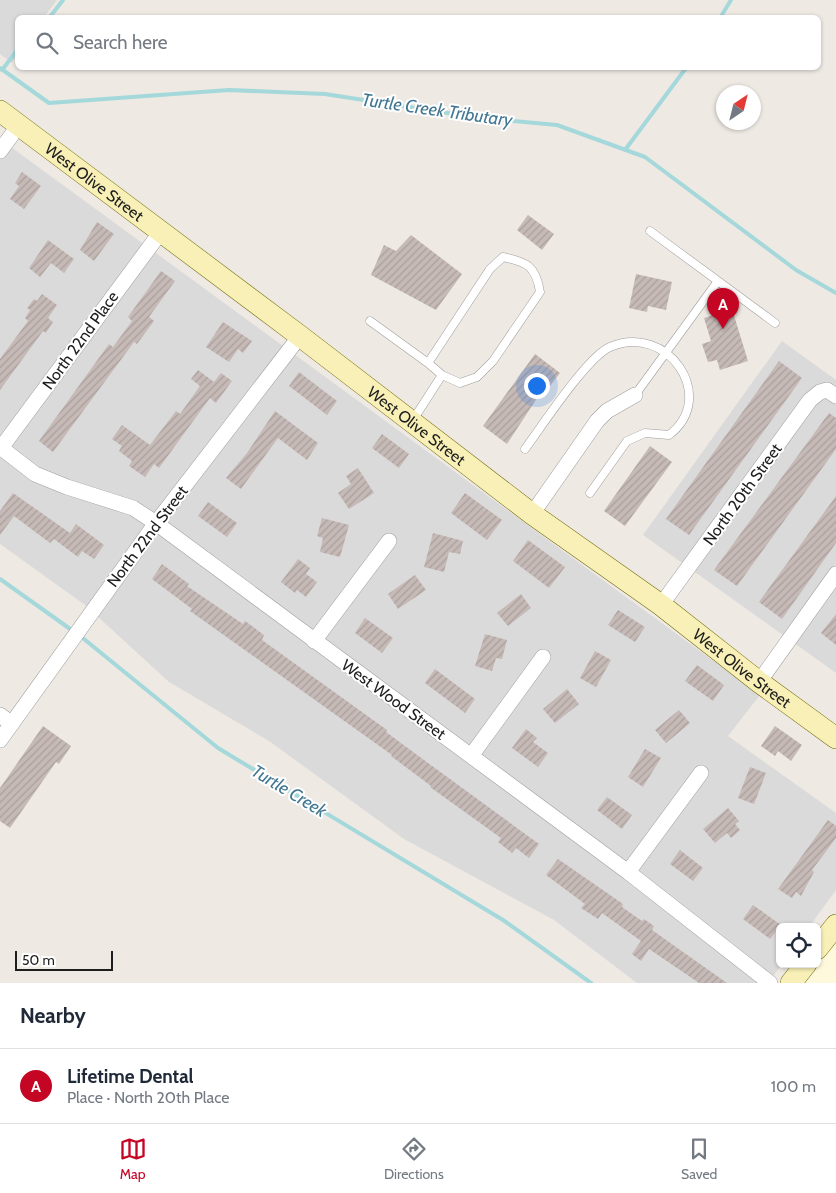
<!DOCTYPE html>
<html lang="en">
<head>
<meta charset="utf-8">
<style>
	:root { --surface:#fff; --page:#f2f2f3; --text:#1f2937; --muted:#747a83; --line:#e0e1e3; --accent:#c50524 }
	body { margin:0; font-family:Cabin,sans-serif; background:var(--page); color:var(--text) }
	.controls { position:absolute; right:15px; bottom:15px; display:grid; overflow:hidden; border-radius:8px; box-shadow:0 1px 4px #0004 }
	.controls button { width:45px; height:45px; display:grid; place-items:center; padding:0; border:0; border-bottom:1px solid var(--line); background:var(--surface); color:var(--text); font:25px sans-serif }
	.compass { position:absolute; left:716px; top:85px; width:45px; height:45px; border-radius:50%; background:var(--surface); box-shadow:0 1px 4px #0004; rotate:35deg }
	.scale { position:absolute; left:15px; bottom:12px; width:98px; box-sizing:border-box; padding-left:5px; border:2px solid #1d1d1d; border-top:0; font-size:14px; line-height:18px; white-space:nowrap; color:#1d1d1d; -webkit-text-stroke:4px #fff; paint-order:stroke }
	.you { position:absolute; left:536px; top:385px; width:18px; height:18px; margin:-12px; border:4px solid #fff; border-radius:50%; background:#1a73e8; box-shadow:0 0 0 8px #1a73e833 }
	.badge { display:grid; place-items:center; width:32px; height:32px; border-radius:50%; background:var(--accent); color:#fff; font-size:16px; font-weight:700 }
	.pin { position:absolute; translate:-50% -41px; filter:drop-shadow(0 1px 2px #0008) }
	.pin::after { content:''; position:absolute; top:26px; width:18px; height:15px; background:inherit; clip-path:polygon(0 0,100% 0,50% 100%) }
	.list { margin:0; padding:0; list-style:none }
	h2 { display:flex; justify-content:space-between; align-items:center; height:65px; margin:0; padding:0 20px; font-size:21px }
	h2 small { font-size:16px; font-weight:400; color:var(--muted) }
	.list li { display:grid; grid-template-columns:32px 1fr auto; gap:15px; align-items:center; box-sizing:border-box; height:75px; padding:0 20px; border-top:1px solid var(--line) }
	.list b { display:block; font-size:19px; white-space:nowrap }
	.list p { margin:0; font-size:16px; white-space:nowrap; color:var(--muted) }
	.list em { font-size:16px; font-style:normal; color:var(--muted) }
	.icon { flex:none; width:28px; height:28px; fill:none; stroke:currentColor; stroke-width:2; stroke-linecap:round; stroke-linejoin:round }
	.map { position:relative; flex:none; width:836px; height:983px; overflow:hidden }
	.search { position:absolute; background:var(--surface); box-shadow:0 1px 4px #0004; left:15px; right:15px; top:15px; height:55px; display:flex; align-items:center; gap:12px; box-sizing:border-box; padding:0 18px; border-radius:8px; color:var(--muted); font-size:19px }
	.sheet { height:140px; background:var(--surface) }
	nav { display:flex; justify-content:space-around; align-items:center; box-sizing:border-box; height:70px; border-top:1px solid var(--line); background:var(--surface); font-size:14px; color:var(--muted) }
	nav a { display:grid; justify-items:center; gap:2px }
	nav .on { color:var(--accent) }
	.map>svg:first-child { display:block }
	.residential { fill:#dbdada }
	.education { fill:#fef9dc }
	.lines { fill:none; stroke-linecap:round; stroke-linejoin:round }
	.stream { stroke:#a4d8db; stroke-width:4 }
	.building { fill:url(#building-hatch) }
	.service-casing { stroke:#9e9e9e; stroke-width:9 }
	.minor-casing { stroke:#9e9e9e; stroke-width:16 }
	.secondary-casing { stroke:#716b07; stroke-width:22 }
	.service { stroke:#fff; stroke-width:8 }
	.minor { stroke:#fff; stroke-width:15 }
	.secondary { stroke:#f8f0b7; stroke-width:21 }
	.labels { text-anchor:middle; stroke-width:4; stroke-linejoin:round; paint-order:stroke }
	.street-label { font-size:16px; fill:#1d1d1d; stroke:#fff }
	.water-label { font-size:18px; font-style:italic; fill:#437893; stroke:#fff }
</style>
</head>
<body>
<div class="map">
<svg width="836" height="983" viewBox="0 0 836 983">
	<defs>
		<pattern id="building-hatch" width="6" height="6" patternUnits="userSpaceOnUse" patternTransform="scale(1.25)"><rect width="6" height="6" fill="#c6bab7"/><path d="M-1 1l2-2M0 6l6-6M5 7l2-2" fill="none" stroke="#aa9f9d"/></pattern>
	</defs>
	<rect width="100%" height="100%" fill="#eee9e3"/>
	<!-- residential -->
	<path class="residential" d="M0,0H57L44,17L18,18L17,54L12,63L0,54Z
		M0,139L760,695L728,736L836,813V890L809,927H780V964H782L768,983H637L554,920L404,839L269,741L169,682L85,605L0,544Z
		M782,341L836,380V673L643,535Z"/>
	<!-- education -->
	<path class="education" d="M836,933V983H800L814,964H817V959Z"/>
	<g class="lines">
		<!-- stream -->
		<path class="stream" d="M49,18L63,0
			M720,18L731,0
			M0,68L49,103L229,90L325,94L480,118L557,125L645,157L796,270L836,293
			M2,70L18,49
			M625,150L686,68
			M0,579L73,631
			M79,635L218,748L503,920L591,983"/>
	</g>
	<!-- building -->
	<path class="building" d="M22,172L41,186L24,209L10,199L19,186L15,183Z
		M528,215L554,234L542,250L517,230Z
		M97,222L114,234L94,261L80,250Z
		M411,235L462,274L436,310L371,275L384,245L396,251Z
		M48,240L74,259L64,273L51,263L40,277L29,268Z
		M161,271L175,281L149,317L154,321L137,344L134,342L53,452L39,441L109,344L113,347L132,321L128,317Z
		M636,274L672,282L666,310L648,306L647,312L629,308Z
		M42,294L57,305L48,318L53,322L46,333L43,331L0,390V359L28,321L25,318L30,310L27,308L34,299L37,301Z
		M732,309L748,361L720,370L717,360L708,362L702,344L711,341L704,318Z
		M223,322L252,341L243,353L238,349L229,362L206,347Z
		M535,354L560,373L544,394L541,392L507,444L483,426Z
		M779,361L802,378L689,535L666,519Z
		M198,370L214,382L221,373L232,381L216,403L210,398L159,468L154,464L145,477L129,466L132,461L119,451L122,446L112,439L122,425L150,445L176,411L180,414L200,386L191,379Z
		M299,372L337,401L327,415L289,386Z
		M275,411L318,443L307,460L278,438L241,489L226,478L247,453Z
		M829,413L836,418V449L737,586L714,570Z
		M382,434L409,454L399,468L372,448Z
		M650,446L672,462L625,526L604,511Z
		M358,468L374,493L349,509L338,493L351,484L346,476Z
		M13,493L70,533L76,524L104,545L94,559L82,551L78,557L54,539L50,543L14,516L0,535V511Z
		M465,493L502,520L487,540L451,513Z
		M836,496V543L782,619L759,602Z
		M208,502L237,523L227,537L198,516Z
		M322,518L349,525L340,557L320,552L323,538L317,536Z
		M433,533L463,541L460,554L449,552L444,572L424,567Z
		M528,540L565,567L549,588L513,561Z
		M298,559L310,568L306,574L317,582L306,597L297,590L295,593L281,582Z
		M162,564L189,584L187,586L243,624L245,621L264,635L262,640L387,730L386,732L428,763L539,844L529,858L516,848L512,853L498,842L501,838L430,787L431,786L391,756L392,755L190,611L192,609L152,579Z
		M415,575L426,590L398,609L388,594Z
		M521,594L531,608L508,626L497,613Z
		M618,610L645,627L635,642L608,625Z
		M836,614V645L821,633Z
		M365,618L393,638L382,653L355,633Z
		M485,634L507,640L502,659L496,658L492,671L475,666Z
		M595,651L611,660L596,687L580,678Z
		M697,665L724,685L713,701L685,681Z
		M435,669L475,699L465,713L425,683Z
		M567,689L579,704L555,723L543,709Z
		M679,710L690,723L666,743L655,730Z
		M43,726L71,746L59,764L56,762L10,828L0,821V788Z
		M775,726L802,745L791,761L778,751L775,756L761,746Z
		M526,729L537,738L533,742L548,753L538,767L512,748Z
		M645,749L661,758L643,787L628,777Z
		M750,767L766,773L754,804L738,798Z
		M607,797L632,815L622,829L597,810Z
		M728,808L739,821L735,824L740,830L731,838L727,833L715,843L703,829Z
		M828,820L836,826V838L812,870L814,872L801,896L796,892L792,898L778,889Z
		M680,850L703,868L693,881L670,864Z
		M558,859L623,904L622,907L642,921L644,919L654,926L652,930L727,983H699L649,949L641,961L632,954L641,941L602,913L598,919L581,908L585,904L546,875Z
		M753,905L781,925L770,939L743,919Z"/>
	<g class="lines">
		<defs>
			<path id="service" d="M650,231L775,323
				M370,321L428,363
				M635,395L718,281
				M413,420L442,375L460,383L477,377L493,361L540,292C536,266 527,262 503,257L490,269L428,363L442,375
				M525,449C542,426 587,357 610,347C667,322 719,397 669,435L645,433L627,441L590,493"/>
			<path id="minor" d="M0,151L19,125
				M0,447L35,474L67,487L133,508L156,523L628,872L770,983
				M1,448L160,233
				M532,514L597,421L607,411L635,395
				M661,605L810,400L820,392L827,390L836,396
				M314,641L389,541
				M759,682L836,574
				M0,715L12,724
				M0,740L156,523L300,336
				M471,756L543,657
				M628,872L701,773"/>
			<g id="secondary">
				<path id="s1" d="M0,111L300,336L532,514L661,605L759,682L836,738"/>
				<path d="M817,949L836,925"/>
				<path d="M791,983L806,964"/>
			</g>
		</defs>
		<!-- service casing -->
		<use href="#service" class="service-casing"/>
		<!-- minor casing -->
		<use href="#minor" class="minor-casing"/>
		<!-- secondary casing -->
		<use href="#secondary" class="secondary-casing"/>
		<!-- service -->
		<use href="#service" class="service"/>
		<!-- minor -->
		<use href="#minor" class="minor"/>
		<!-- secondary -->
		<use href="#secondary" class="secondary"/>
	</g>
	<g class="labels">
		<!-- street labels -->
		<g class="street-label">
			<text dy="6" stroke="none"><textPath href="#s1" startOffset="118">West Olive Street</textPath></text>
			<text transform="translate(80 340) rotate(-54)" y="6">North 22nd Place</text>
			<text dy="6" stroke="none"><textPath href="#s1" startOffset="522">West Olive Street</textPath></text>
			<text transform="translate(742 494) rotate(-54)" y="6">North 20th Street</text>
			<text transform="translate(147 536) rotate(-53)" y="6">North 22nd Street</text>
			<text dy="6" stroke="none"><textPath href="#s1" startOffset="928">West Olive Street</textPath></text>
			<text transform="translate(394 699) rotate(36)" y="6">West Wood Street</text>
		</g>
		<!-- water labels -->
		<g class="water-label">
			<text transform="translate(437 110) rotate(8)" y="6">Turtle Creek Tributary</text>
			<text transform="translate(289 791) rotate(31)" y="6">Turtle Creek</text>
		</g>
	</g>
</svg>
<div class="controls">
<button><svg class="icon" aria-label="locate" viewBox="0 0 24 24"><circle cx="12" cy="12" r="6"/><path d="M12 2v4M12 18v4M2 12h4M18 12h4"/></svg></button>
</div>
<svg class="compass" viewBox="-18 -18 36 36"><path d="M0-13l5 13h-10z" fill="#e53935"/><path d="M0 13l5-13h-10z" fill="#747a83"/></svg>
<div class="scale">50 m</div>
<div class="you"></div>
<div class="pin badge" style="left:723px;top:329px">A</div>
<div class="search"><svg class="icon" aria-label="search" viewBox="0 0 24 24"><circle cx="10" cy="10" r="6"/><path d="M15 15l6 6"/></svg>Search here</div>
</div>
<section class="sheet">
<h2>Nearby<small></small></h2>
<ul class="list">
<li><span class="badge">A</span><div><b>Lifetime Dental</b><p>Place · North 20th Place</p></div><em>100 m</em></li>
</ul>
</section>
<nav>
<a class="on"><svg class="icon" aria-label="map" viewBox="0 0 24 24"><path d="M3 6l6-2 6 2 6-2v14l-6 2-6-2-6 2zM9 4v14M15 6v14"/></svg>Map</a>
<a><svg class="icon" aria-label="directions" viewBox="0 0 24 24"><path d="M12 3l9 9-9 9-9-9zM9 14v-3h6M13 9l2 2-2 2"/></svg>Directions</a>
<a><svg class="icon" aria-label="saved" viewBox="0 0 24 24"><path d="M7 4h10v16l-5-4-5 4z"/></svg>Saved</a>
</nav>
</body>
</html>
